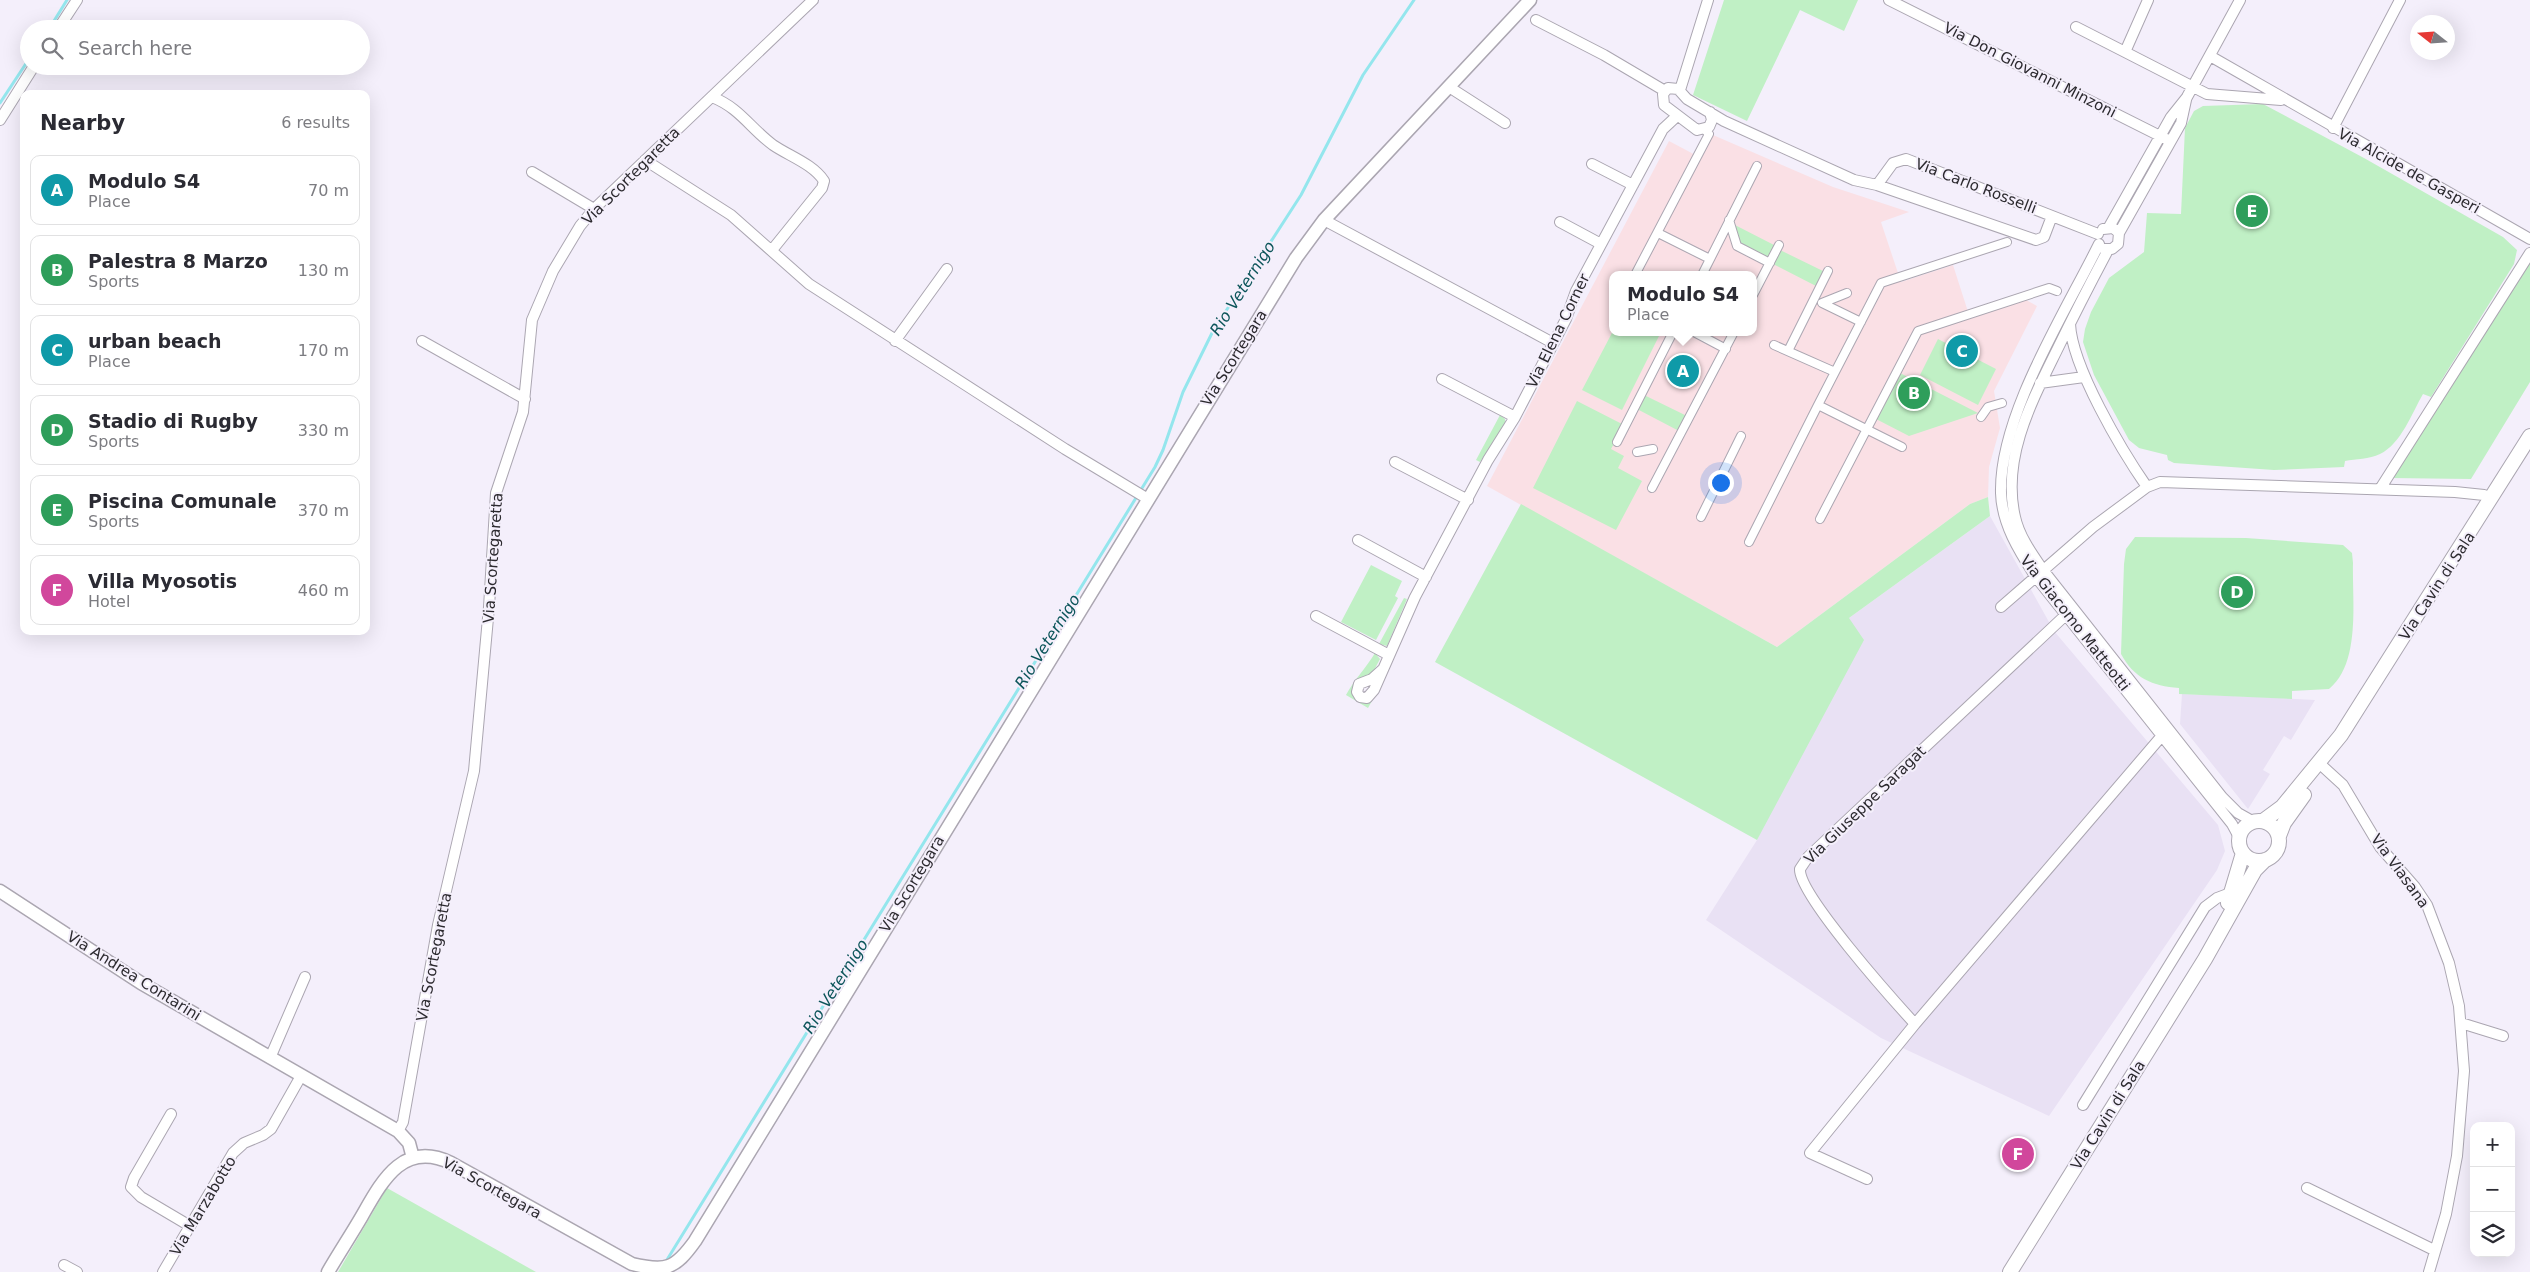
<!DOCTYPE html>
<html lang="en">
<head>
<meta charset="utf-8">
<style>
	:root { --surface:#fff; --page:#f7f7f7; --text:#2b2b33; --muted:#7c7c81; --line:#e1e1e2; --accent:#111827 }
	body { margin:0; font-family:"DejaVu Sans",sans-serif; background:var(--page); color:var(--text) }
	.controls { position:absolute; right:15px; bottom:15px; display:grid; overflow:hidden; border-radius:10px; box-shadow:0 5px 20px #0002 }
	.controls button { width:45px; height:45px; display:grid; place-items:center; padding:0; border:0; border-bottom:1px solid var(--line); background:var(--surface); color:var(--text); font:25px sans-serif }
	.compass { position:absolute; left:2410px; top:15px; width:45px; height:45px; border-radius:50%; background:var(--surface); box-shadow:0 5px 20px #0002; rotate:287deg }
	.you { position:absolute; left:1720px; top:482px; width:18px; height:18px; margin:-12px; border:4px solid #fff; border-radius:50%; background:#1a73e8; box-shadow:0 0 0 8px #1a73e833 }
	.badge { display:grid; place-items:center; width:32px; height:32px; border-radius:50%; background:var(--accent); color:#fff; font-size:16px; font-weight:700 }
	.pin { position:absolute; translate:-50% -50%; border:2px solid #fff; box-shadow:0 1px 5px #0006 }
	.popup { position:absolute; left:1609px; top:271px; width:148px; height:65px; box-sizing:border-box; display:grid; place-content:center; border-radius:10px; background:var(--surface); filter:drop-shadow(0 1px 4px #0005); font-size:16px; white-space:nowrap; color:var(--muted) }
	.popup b { font-size:19px; color:var(--text) }
	.popup::after { content:''; position:absolute; left:50%; top:100%; margin-left:-10px; border:10px solid transparent; border-top-color:var(--surface) }
	.list { margin:0; padding:0; list-style:none }
	h2 { display:flex; justify-content:space-between; align-items:center; height:65px; margin:0; padding:0 20px; font-size:21px }
	h2 small { font-size:16px; font-weight:400; color:var(--muted) }
	.list li { display:grid; grid-template-columns:32px 1fr auto; gap:15px; align-items:center; box-sizing:border-box; height:70px; margin:0 10px 10px; padding:0 10px; border:1px solid var(--line); border-radius:10px }
	.list b { display:block; font-size:19px; white-space:nowrap }
	.list p { margin:0; font-size:16px; white-space:nowrap; color:var(--muted) }
	.list em { font-size:16px; font-style:normal; color:var(--muted) }
	.icon { flex:none; width:28px; height:28px; fill:none; stroke:currentColor; stroke-width:2; stroke-linecap:round; stroke-linejoin:round }
	.map { position:relative; flex:none; width:2530px; height:1272px; overflow:hidden }
	.search { position:absolute; background:var(--surface); box-shadow:0 5px 20px #0002; left:20px; top:20px; width:350px; height:55px; display:flex; align-items:center; gap:12px; box-sizing:border-box; padding:0 18px; border-radius:28px; color:var(--muted); font-size:19px }
	.panel { position:absolute; background:var(--surface); box-shadow:0 5px 20px #0002; left:20px; top:90px; width:350px; height:545px; border-radius:10px }
	.map>svg:first-child { display:block }
	.built { fill:#e9e1f4 }
	.education { fill:#fae0e5; fill-rule:evenodd }
	.green { fill:#c0f0c5 }
	.lines { fill:none; stroke-linecap:round; stroke-linejoin:round }
	.stream { stroke:#94e6ed; stroke-width:3 }
	.pedestrian-casing { stroke:#aba6b1; stroke-width:10 }
	.minor-casing { stroke:#aba6b1; stroke-width:12 }
	.tertiary-casing { stroke:#aba6b1; stroke-width:15 }
	.secondary-casing { stroke:#aba6b1; stroke-width:16 }
	.pedestrian { stroke:#fff; stroke-width:8 }
	.minor { stroke:#fff; stroke-width:10 }
	.tertiary { stroke:#fff; stroke-width:12 }
	.secondary { stroke:#fff; stroke-width:14 }
	.labels { text-anchor:middle; stroke-width:4; stroke-linejoin:round; paint-order:stroke }
	.street-label { font-size:15px; fill:#2c2a2f; stroke:#f4effb }
	.water-label { font-size:16px; font-style:italic; fill:#0c555a; stroke:#f4effb }
</style>
</head>
<body>
<div class="map">
<svg width="2530" height="1272" viewBox="0 0 2530 1272">
	<rect width="100%" height="100%" fill="#f4effb"/>
	<!-- built -->
	<path class="built" d="M1990,516L2054,631L2218,825L2225,851L2217,870L2049,1116L1881,1038L1706,920L1757,840L1849,618Z
		M2182,694L2258,697L2315,700L2291,740L2284,736L2263,770L2270,774L2248,809L2180,724Z"/>
	<!-- education -->
	<path class="education" d="M1713,135L1833,187L1909,212L1881,222L1901,282L1953,265L1970,318L2026,300L2037,306L1994,391L2000,428L1989,467L1988,497L1970,504L1777,647L1487,486L1669,141L1701,158ZM1613,275H1753V332H1613Z"/>
	<!-- green -->
	<path class="green" d="M1724,0H1858L1844,31L1800,10L1747,121L1693,95Z
		M2263,104L2364,158L2503,237L2517,250L2514,264L2431,397L2423,394C2412,413 2401,444 2380,454C2369,459 2356,459 2345,461L2344,467L2274,470L2174,463L2168,460L2167,455L2139,448L2129,440L2094,375L2083,342L2085,329L2091,312L2109,278L2144,252L2147,213L2181,214L2185,128L2194,111L2203,106Z
		M1733,224L1776,246L1769,260L1739,245Z
		M1780,250L1823,271L1816,286L1773,264Z
		M2530,253V382L2471,479L2390,478Z
		M1613,331L1661,332L1622,410L1582,390Z
		M1938,339L1996,369L1978,405L1920,375Z
		M1900,373L1978,413L1909,436L1876,419Z
		M1644,395L1687,416L1679,431L1637,409Z
		M1577,401L1624,425L1611,449L1624,456L1618,468L1642,481L1616,530L1533,488Z
		M1500,415L1505,419V423L1480,462L1476,460Z
		M1988,497L1990,516L1849,618L1864,640L1757,840L1435,662L1521,504L1777,647L1970,504Z
		M2135,537L2246,538L2343,545L2352,553L2353,563C2352,601 2361,663 2329,689L2292,691V699L2179,694V688C2152,686 2134,678 2121,654L2124,564L2126,549Z
		M1371,565L1402,581L1395,596L1398,598L1376,640L1341,622Z
		M1404,598L1407,599L1387,646L1379,644Z
		M1375,653L1380,659L1372,674L1354,683L1352,691L1356,700L1365,702L1381,685L1368,708L1346,695C1354,680 1366,668 1375,653Z
		M387,1188L536,1272H338Z"/>
	<g class="lines">
		<!-- stream -->
		<path class="stream" d="M49,29L67,0
			M0,103L29,59
			M665,1263L1155,467L1163,450L1183,392L1213,331L1301,195L1363,75L1414,0"/>
		<defs>
			<path id="pedestrian" d="M1729,220L1737,246L1770,263
				M1658,233L1710,259
				M1635,275L1709,134L1705,130
				M1702,275L1757,166
				M1847,293L1822,303L1861,322
				M1753,295L1779,245
				M1694,332L1726,349
				M1774,345L1835,372L1818,405L1902,447
				M1788,351L1828,271
				M1835,372L1881,283L2007,242
				M1981,417L1988,407L2002,403
				M1617,442L1673,332
				M1637,452L1653,449
				M1652,488L1734,332
				M1701,517L1741,436
				M1820,519L1918,331L2049,288L2057,291
				M1749,542L1818,405"/>
			<path id="minor" d="M1889,0L2170,141
				M1536,20L1604,55L1665,91
				M2076,27L2125,52L2148,0
				M58,29L77,0
				M2125,52L2207,94L2281,100
				M2210,56L2530,239
				M1449,87L1505,123
				M1680,90L1708,0
				M712,97C740,108 750,128 773,145C789,156 813,164 824,181L822,188L772,250
				M1710,112L1712,120L1709,127L1697,130L1664,105L1663,94L1668,88L1678,89L1687,99L1724,121L1854,180L1877,185L2036,240L2044,237L2052,216
				M0,120L34,66
				M2333,128L2400,0
				M645,160L731,215L809,284L1065,449L1148,499
				M1592,164L1633,185
				M532,172L594,209
				M1877,185L1893,163L1906,159L2098,234
				M1324,220L1553,343
				M1560,222L1601,244
				M2109,227L2171,117L2187,97L2240,0
				M2103,229L2113,228L2119,233
				M2099,244C2065,313 1999,416 2001,493C2002,524 2019,551 2035,576L2232,824L2240,839
				M2104,249H2112L2118,244L2119,233L2181,123L2186,100
				M2108,250C2091,282 2074,315 2058,348C2033,399 2001,457 2015,517C2019,536 2032,554 2043,570L2222,797L2238,813L2254,822
				M2070,324C2072,367 2122,451 2147,487
				M422,341L525,399
				M895,341L947,269
				M1442,379L1515,417
				M2040,383L2084,377
				M1395,462L1468,500
				M2380,489L2530,253
				M1358,540L1426,577
				M2001,607L2093,527L2147,487L2160,482L2455,492L2484,495L2492,498
				M1316,616L1389,655
				M1382,670L1372,679L1359,684L1357,692L1360,697L1367,698L1374,690L1415,597L1488,460L1515,417L1566,319L1576,291L1663,129L1677,116
				M2319,763L2343,785L2380,847L2415,887L2427,905L2449,963L2459,1006L2464,1071L2457,1156L2446,1214L2429,1272
				M2461,1023L2503,1036
				M1915,1024C1894,1001 1798,894 1800,869L1808,857L2071,610
				M270,1058L305,977
				M2083,1105L2205,907L2217,898L2233,892
				M171,1114L134,1178L131,1187L141,1197L190,1226
				M398,1131L403,1122L438,925L474,771L489,607L496,493L523,412L532,320L553,271L580,226L594,209L813,0
				M1867,1179L1810,1153L1915,1024L2166,731
				M2307,1188L2434,1250
				M64,1265L77,1272
				M163,1272L233,1153L244,1143L263,1135L271,1129L301,1076"/>
			<path id="tertiary" d="M0,891L141,983L398,1131L409,1143L413,1158
				M328,1272C339,1253 351,1235 362,1216C382,1181 403,1140 451,1163L632,1264C666,1272 675,1269 695,1241L1296,258L1324,220L1530,0"/>
			<path id="secondary" d="M2263,821L2282,807L2341,735L2530,436
				M2239 841a20 20 0 1 1 40 0a20 20 0 1 1-40 0Z
				M2279,836L2284,823L2304,795
				M2228,903L2243,853
				M2010,1272L2205,959L2255,870L2265,860"/>
		</defs>
		<!-- pedestrian casing -->
		<use href="#pedestrian" class="pedestrian-casing"/>
		<!-- minor casing -->
		<use href="#minor" class="minor-casing"/>
		<!-- tertiary casing -->
		<use href="#tertiary" class="tertiary-casing"/>
		<!-- secondary casing -->
		<use href="#secondary" class="secondary-casing"/>
		<!-- pedestrian -->
		<use href="#pedestrian" class="pedestrian"/>
		<!-- minor -->
		<use href="#minor" class="minor"/>
		<!-- tertiary -->
		<use href="#tertiary" class="tertiary"/>
		<!-- secondary -->
		<use href="#secondary" class="secondary"/>
	</g>
	<g class="labels">
		<!-- street labels -->
		<g class="street-label">
			<text transform="translate(2030 70) rotate(27)" y="5">Via Don Giovanni Minzoni</text>
			<text transform="translate(2409 171) rotate(29)" y="5">Via Alcide de Gasperi</text>
			<text transform="translate(631 176) rotate(-45)" y="5">Via Scortegaretta</text>
			<text transform="translate(1976 186) rotate(21)" y="5">Via Carlo Rosselli</text>
			<text transform="translate(1558 331) rotate(-64)" y="5">Via Elena Corner</text>
			<text transform="translate(1234 358) rotate(-58)" y="5">Via Scortegara</text>
			<text transform="translate(493 558) rotate(-86)" y="5">Via Scortegaretta</text>
			<text transform="translate(2437 586) rotate(-57)" y="5">Via Cavin di Sala</text>
			<text transform="translate(2075 623) rotate(52)" y="5">Via Giacomo Matteotti</text>
			<text transform="translate(1865 805) rotate(-44)" y="5">Via Giuseppe Saragat</text>
			<text transform="translate(2400 871) rotate(54)" y="5">Via Viasana</text>
			<text transform="translate(912 884) rotate(-59)" y="5">Via Scortegara</text>
			<text transform="translate(434 957) rotate(-79)" y="5">Via Scortegaretta</text>
			<text transform="translate(134 976) rotate(32)" y="5">Via Andrea Contarini</text>
			<text transform="translate(2108 1115) rotate(-58)" y="5">Via Cavin di Sala</text>
			<text transform="translate(492 1188) rotate(29)" y="5">Via Scortegara</text>
			<text transform="translate(203 1206) rotate(-59)" y="5">Via Marzabotto</text>
		</g>
		<!-- water labels -->
		<g class="water-label">
			<text transform="translate(1242 288) rotate(-58)" y="6">Rio Veternigo</text>
			<text transform="translate(1047 641) rotate(-58)" y="6">Rio Veternigo</text>
			<text transform="translate(835 986) rotate(-58)" y="6">Rio Veternigo</text>
		</g>
	</g>
</svg>
<div class="controls">
<button>+</button>
<button>−</button>
<button><svg class="icon" aria-label="layers" viewBox="0 0 24 24"><path d="M12 4l9 5-9 5-9-5zM3 14l9 5 9-5"/></svg></button>
</div>
<svg class="compass" viewBox="-18 -18 36 36"><path d="M0-13l5 13h-10z" fill="#e53935"/><path d="M0 13l5-13h-10z" fill="#7c7c81"/></svg>
<div class="you"></div>
<div class="pin badge" style="left:1683px;top:371px;background:#0f9aa8">A</div>
<div class="popup"><b>Modulo S4</b>Place</div>
<div class="pin badge" style="left:1914px;top:393px;background:#2e9e5b">B</div>
<div class="pin badge" style="left:1962px;top:351px;background:#0f9aa8">C</div>
<div class="pin badge" style="left:2237px;top:592px;background:#2e9e5b">D</div>
<div class="pin badge" style="left:2252px;top:211px;background:#2e9e5b">E</div>
<div class="pin badge" style="left:2018px;top:1154px;background:#d1479c">F</div>
<div class="search"><svg class="icon" aria-label="search" viewBox="0 0 24 24"><circle cx="10" cy="10" r="6"/><path d="M15 15l6 6"/></svg>Search here</div>
<section class="panel">
<h2>Nearby<small>6 results</small></h2>
<ul class="list">
<li><span class="badge" style="background:#0f9aa8">A</span><div><b>Modulo S4</b><p>Place</p></div><em>70 m</em></li>
<li><span class="badge" style="background:#2e9e5b">B</span><div><b>Palestra 8 Marzo</b><p>Sports</p></div><em>130 m</em></li>
<li><span class="badge" style="background:#0f9aa8">C</span><div><b>urban beach</b><p>Place</p></div><em>170 m</em></li>
<li><span class="badge" style="background:#2e9e5b">D</span><div><b>Stadio di Rugby</b><p>Sports</p></div><em>330 m</em></li>
<li><span class="badge" style="background:#2e9e5b">E</span><div><b>Piscina Comunale</b><p>Sports</p></div><em>370 m</em></li>
<li><span class="badge" style="background:#d1479c">F</span><div><b>Villa Myosotis</b><p>Hotel</p></div><em>460 m</em></li>
</ul>
</section>
</div>
</body>
</html>
